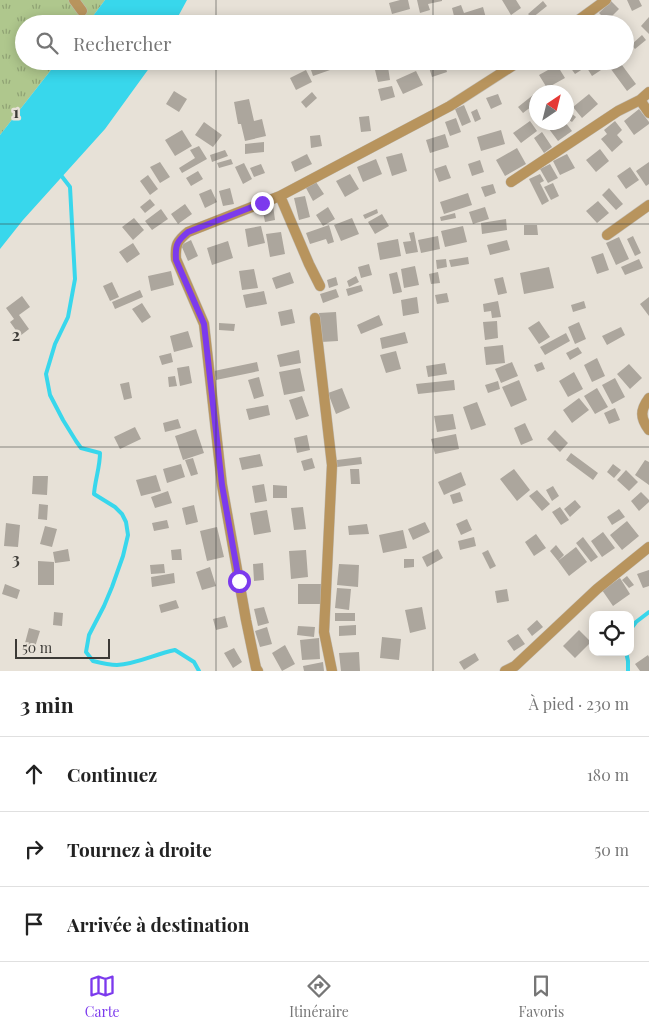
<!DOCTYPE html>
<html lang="fr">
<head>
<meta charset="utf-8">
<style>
	:root { --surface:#fff; --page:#f2f2f2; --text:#222; --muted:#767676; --line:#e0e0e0; --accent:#7c3aed }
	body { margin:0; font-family:"Playfair Display",serif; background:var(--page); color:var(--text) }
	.controls { position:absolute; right:15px; bottom:15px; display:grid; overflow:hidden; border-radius:10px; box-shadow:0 2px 12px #0003 }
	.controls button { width:45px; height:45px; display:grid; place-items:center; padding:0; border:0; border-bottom:1px solid var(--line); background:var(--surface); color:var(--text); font:25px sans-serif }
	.compass { position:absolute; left:529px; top:85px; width:45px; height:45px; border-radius:50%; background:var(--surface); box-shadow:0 2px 12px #0003; rotate:35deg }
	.scale { position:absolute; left:15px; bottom:12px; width:95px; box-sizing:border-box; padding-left:5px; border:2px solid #3c3a36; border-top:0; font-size:14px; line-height:18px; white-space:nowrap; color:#3c3a36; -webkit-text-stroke:4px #e7e1d7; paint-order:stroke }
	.stop { position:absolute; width:15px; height:15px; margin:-11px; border:4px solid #7c3aed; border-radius:50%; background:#fff }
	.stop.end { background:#7c3aed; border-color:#fff; box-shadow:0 1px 5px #0008 }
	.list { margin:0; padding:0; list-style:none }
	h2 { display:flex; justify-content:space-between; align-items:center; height:65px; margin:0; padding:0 20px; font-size:21px }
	h2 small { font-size:16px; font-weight:400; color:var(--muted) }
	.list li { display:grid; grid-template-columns:32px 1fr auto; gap:15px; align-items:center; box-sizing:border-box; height:75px; padding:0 20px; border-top:1px solid var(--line) }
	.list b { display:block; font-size:19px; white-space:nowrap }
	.list em { font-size:16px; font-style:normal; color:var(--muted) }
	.icon { flex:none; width:28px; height:28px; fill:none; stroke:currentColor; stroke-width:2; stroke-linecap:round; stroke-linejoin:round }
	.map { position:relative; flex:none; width:649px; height:671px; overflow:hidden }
	.search { position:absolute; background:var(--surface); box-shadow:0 2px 12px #0003; left:15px; right:15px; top:15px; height:55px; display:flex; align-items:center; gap:12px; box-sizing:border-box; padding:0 18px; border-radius:28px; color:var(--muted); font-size:19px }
	.sheet { height:290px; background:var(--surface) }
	nav { display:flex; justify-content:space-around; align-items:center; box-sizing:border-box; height:70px; border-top:1px solid var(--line); background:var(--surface); font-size:14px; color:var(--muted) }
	nav a { display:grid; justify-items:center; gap:2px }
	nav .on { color:var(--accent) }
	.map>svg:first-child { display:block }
	.grass { fill:url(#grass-tufts) }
	.water { fill:#38d7ec }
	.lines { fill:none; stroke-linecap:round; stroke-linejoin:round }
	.stream { stroke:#38d7ec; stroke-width:4 }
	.building { fill:#aca69d }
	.street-casing { stroke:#c1bcb4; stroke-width:11 }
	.street { stroke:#b8945d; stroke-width:10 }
	.route { stroke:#7c3aed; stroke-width:6 }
	.grid { fill:none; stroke:#3c3a36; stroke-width:1; stroke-opacity:0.55 }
	.grid-label { font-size:16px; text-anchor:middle; font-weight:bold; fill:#3c3a36; stroke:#e7e1d7; stroke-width:5; stroke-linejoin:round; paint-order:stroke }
</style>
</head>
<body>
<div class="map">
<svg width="649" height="671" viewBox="0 0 649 671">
	<defs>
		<pattern id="grass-tufts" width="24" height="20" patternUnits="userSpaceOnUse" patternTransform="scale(1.25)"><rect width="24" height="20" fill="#afc78d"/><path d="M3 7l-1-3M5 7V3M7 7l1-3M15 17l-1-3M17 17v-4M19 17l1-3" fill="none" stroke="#90a374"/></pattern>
	</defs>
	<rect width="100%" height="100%" fill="#e7e1d7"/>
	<!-- grass -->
	<path class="grass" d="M0,0H105L87,24H24V61H58L0,135Z"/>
	<!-- water -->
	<path class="water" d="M105,0H187L174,24H87Z
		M58,61H153L150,67L105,129L23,220L0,249V135Z"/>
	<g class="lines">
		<!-- stream -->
		<path class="stream" d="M60,174L70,187L75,279L68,317L55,344L46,374L50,395L63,420L76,441L81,448L100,453C100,467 95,480 94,494L115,507L122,514L126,522L128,535L123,556L112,587L104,606L89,635L86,652L93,661C101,663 109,665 117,665C137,664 155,654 175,650L194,662L199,671
			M630,630L636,622L649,612
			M626,652L628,661V671"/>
	</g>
	<!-- building -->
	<path class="building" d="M400,0H408L410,9L392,14L389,3Z
		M417,0H442V1L428,4L430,10L420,13Z
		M502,0H516L521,8L511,15Z
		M627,0H639L642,6L632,11Z
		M543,1L547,6L532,18L528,14Z
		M611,1L619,9L607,21L599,13Z
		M461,5L464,13L483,7L486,18L468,24H456L452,8Z
		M594,14L602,24H593L588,18Z
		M518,15L527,24H509Z
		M649,17V34L641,26Z
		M642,35L646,40L635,49L631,45Z
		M308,61H327L330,70L313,76Z
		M427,61H444L447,72L432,77Z
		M579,61H595L575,74L570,67Z
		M598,61H604L607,66L592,76L587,68Z
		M605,61H619L636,84L627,91Z
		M557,65L565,78L547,88L539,75Z
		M388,67L390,80L378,82L375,70Z
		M306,70L312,82L296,90L290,78Z
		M416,71L423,85L403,94L396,80Z
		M392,86L395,97L381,101L378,89Z
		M174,91L187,99L179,112L166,104Z
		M312,92L317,98L306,108L301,102Z
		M498,94L502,104L491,109L486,98Z
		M589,94L598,104L582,118L573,107Z
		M533,95L536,100V103L523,113L518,107Z
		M249,99L254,121L262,119L266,136L245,141L241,124H238L234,102Z
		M464,105L471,122L462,126L455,109Z
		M477,109L481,119L475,122L471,112Z
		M566,109L576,117L572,122L566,118Z
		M639,109L649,122V124L634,135L624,121Z
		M369,116L371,131L361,132L359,117Z
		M456,118L461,132L450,136L445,122Z
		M530,121L537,131L521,143L513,133Z
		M615,121L622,130L617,135L623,142L612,152L601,139L607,134L604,130Z
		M204,122L222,135L213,147L195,135Z
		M558,122H565L572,131L558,141L549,129Z
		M182,130L192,146L175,156L165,140Z
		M501,130L505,144L481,151L477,137Z
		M542,132L552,147L544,153L534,138Z
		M445,134L449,147L430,153L426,140Z
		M320,135L322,146L311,148L310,136Z
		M264,142V152L245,154V144Z
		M199,146L207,159L182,173L179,168L195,158L190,150Z
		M517,148L526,164L505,176L496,160Z
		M600,149L609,161L596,172L586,160Z
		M225,150L228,156L212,162L210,155Z
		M402,153L407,171L392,176L386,157Z
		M307,154L312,164L295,172L291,162Z
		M567,154L575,168L560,175L553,161Z
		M231,159L233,164L219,168L217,163Z
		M376,159L382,174L363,182L357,167Z
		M480,160L484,172L472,176L468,164Z
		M160,162L170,177L160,183L150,167Z
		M649,162V184L646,186L636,171Z
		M244,163L252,179L243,184L235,167Z
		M261,164L265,173L254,177L250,168Z
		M550,164L558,178L548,183L540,169Z
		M446,165L451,178L439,182L434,169Z
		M630,167L639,180L626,189L617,176Z
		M198,171L203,179L191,186L186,178Z
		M350,174L359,189L345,197L336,181Z
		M540,174L544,181L540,183L549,201L542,205L529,179Z
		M148,175L158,189L150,195L140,181Z
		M316,182L324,194L313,201L306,188Z
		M553,183L559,196L551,200L544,187Z
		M493,184L496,193L485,197L481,187Z
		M230,188L234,204L223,206L219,191Z
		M609,188L623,204L616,210L602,195Z
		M211,189L217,202L205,208L199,194Z
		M468,193L472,205L444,214L440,202Z
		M305,196L310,217L299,220L294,198Z
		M150,199L155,205L145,213L140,207Z
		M598,201L609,213L597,223L586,211Z
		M185,204L192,214L178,224L171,214Z
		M273,205L275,220L265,222L262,207Z
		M328,207L335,219L323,226L316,215Z
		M485,207L489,219L473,224L469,212Z
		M161,209L168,219L152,230L145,221Z
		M377,209L378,213L365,219L363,215Z
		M455,213L456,218L441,221L440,217Z
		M382,214L389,226L375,234L368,222Z
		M134,218L144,230L133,240L122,227Z
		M352,218L359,234L341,241L334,225Z
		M506,219L507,230L482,234L481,223Z
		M329,225L334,242L328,244L326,239L310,244L306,233Z
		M524,225H537L538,235H524Z
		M261,226L265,243L248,247L245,229Z
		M463,226L467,242L445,247L441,231Z
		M281,232L285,254L270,257L266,234Z
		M414,232L418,252L406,254L403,242L411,241L409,233Z
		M438,236L440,249L421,253L418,240Z
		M633,236L641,253L635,256L627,239Z
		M619,237L629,259L616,265L606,243Z
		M398,239L401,256L380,260L377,243Z
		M191,240L198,256L188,261L181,245Z
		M507,240L510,250L490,255L487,245Z
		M228,241L233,258L212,265L207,248Z
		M133,243L140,254L127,263L119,252Z
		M603,253L609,270L597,274L591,257Z
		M468,257L469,264L451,267L449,260Z
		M446,259L447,267L437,269L436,260Z
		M639,259L643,268L625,275L621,267Z
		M369,264L372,275L361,278L358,267Z
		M415,266L419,285L404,288L401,269Z
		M549,267L554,288L524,294L520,273Z
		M254,269L258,288L242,290L239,271Z
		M171,271L174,285L151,291L148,276Z
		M290,272L294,283L276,289L272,278Z
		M397,272L402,292L393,294L389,274Z
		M438,272L440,283L431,284L429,274Z
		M356,276L359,282L349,287L347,281Z
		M336,277L338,285L329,288L327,280Z
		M503,277L507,293L498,295L494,279Z
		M112,282L119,297L110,301L103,286Z
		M361,285L363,291L348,296L346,289Z
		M336,289L339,297L323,303L320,294Z
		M140,290L143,297L115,309L112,302Z
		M264,291L267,304L246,308L243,295Z
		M447,293L449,302L437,304L435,295Z
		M22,296L30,307L19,315L29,329L20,336L10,322L14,319L6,308Z
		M417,297L419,313L403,316L401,300Z
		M649,297V316L640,304Z
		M498,301L501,317L492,318L491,311L484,312L483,304Z
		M584,301L586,308L573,312L571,305Z
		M142,303L151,317L142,323L132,309Z
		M292,309L295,323L281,326L278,312Z
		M336,312L338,341L321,342L319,313Z
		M379,315L383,325L361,334L357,325Z
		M497,321L498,338L485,340L483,322Z
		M539,321L550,337L539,344L528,328Z
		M579,322L586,339L575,344L568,327Z
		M219,323L235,324L234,331L219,330Z
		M621,327L625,335L607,345L602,336Z
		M188,331L193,347L174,352L170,336Z
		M405,332L408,343L382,349L380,338Z
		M566,333L570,341L545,355L540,347Z
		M503,345L505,363L486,365L484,347Z
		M578,347L582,353L570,360L566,353Z
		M299,350L301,363L280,367L277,355Z
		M396,351L401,369L386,373L380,355Z
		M171,353L173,362L162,365L159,356Z
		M597,358L605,376L592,382L584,365Z
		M257,362L259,371L216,380L214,371Z
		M512,362L518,376L501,383L495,369Z
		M542,362L545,369L537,372L534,365Z
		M445,363L447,374L428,377L426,366Z
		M629,364L642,378L630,389L617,374Z
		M189,366L192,383L180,386L177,368Z
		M300,368L305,391L284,395L279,372Z
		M574,372L583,389L568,397L559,381Z
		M175,376L177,386L169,387L168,377Z
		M259,377L264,396L254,399L248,380Z
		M615,378L625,397L612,404L602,385Z
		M454,380L455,390L418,394L416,384Z
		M519,380L527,400L511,407L502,387Z
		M498,381L500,389L488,393L485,385Z
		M129,382L132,398L124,400L120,384Z
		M342,388L350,408L336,414L328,393Z
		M597,388L608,407L595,414L584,396Z
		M302,396L309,416L296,420L289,400Z
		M579,398L589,410L572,423L563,410Z
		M477,402L486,425L471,430L463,407Z
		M268,405L270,415L249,420L246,409Z
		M615,408L620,420L609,424L604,413Z
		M453,414L456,429L437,432L434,416Z
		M178,419L181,428L165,432L163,423Z
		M525,423L533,440L521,445L514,428Z
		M135,427L141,439L120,449L114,437Z
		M196,429L204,453L183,460L175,436Z
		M555,430L568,443L560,452L547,439Z
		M456,434L459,449L435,454L431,439Z
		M307,435L310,450L297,453L294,438Z
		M571,453L598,473L593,480L566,460Z
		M260,454L263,466L242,470L239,458Z
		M361,457L362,464L337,467V460Z
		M193,458L198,474L191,476L185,460Z
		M312,458L315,468L304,471L301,461Z
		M645,460L649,462V485L635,475Z
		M181,464L185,477L167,483L163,469Z
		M613,464L621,470L614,478L607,472Z
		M350,469H359L360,484H351Z
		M514,469L530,490L517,501L500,479Z
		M626,470L638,482L629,491L617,480Z
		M461,472L466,485L444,495L438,482Z
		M156,475L161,491L141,496L136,480Z
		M33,476H48L47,495L32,494Z
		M264,484L267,501L255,503L252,486Z
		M273,485L287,486V498H273Z
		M553,486L559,496L552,501L546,490Z
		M537,490L550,504L542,511L529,496Z
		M168,491L172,503L155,508L151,497Z
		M460,492L463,501L453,504L450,495Z
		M641,492L649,500V502L639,511L631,501Z
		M575,500L581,507L570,517L564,509Z
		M39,504L48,505L47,520L38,519Z
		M194,505L198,522L186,525L182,508Z
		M303,507L306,529L294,530L291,508Z
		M560,507L569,520L561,525L552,512Z
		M619,509L625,517L612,525L607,517Z
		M267,510L271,532L254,535L250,513Z
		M467,519L472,530L461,535L456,524Z
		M167,520L169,528L154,531L152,523Z
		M627,521L639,536L622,550L610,535Z
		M425,522L430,532L413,540L408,529Z
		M6,523L20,525L18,547L4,546Z
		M367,524L369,534L349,535L348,526Z
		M45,526L57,529L52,547L40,544Z
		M217,527L224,557L207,561L200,531Z
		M403,530L407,548L383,553L379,535Z
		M603,532L615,548L602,557L591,541Z
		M536,534L546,548L534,556L525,542Z
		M474,537L476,546L460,550L458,541Z
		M583,537L598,557L591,562L576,543Z
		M556,545L564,555L558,561L550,551Z
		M576,547L587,562L569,576L558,561Z
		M68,549L70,561L55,563L53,552Z
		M181,549L182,560H172L171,550Z
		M438,549L443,558L427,567L422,557Z
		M306,550L308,577L291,579L289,551Z
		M488,550L496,566L490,569L482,553Z
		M404,559H414V567L404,568Z
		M38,561L54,562V585H38Z
		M263,563L264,580L254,581L253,564Z
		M164,564L165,573L151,574L150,565Z
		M339,564L359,565L358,587L337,585Z
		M210,567L216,586L202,590L196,572Z
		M649,570V586L643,588L637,574Z
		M174,573L175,583L152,587L151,577Z
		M627,576L634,585L629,588L622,580Z
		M620,578L630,594L613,606L602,590Z
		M5,584L20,590L17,599L2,594Z
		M298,584H322V604H298Z
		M337,588L351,589L349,610L335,608Z
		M507,589L509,601L497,603L495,591Z
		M176,600L179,608L161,613L159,605Z
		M264,607L269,623L258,626L254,609Z
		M422,607L426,629L410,633L405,610Z
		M54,612L63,613L62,626L53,625Z
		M335,613H355V621H335Z
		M225,616L228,627L216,630L213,619Z
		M537,620L543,627L532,636L527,629Z
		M356,625V635L339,636V626Z
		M298,626L315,627L314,637L297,635Z
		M267,627L272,644L260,647L255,631Z
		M29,628L40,631L35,647L25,643Z
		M579,630L591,642L575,658L563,646Z
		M518,634L525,644L514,651L507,641Z
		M382,637L401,639L399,660L380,658Z
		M319,638L320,659L302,660L300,640Z
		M285,645L295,664L282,671L272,653Z
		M234,648L242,662L233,668L224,653Z
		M359,652L360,671H341L339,653Z
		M475,653L479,660L464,670L459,662Z
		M648,655L649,657V671H640L635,664Z
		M323,662L324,671H304L303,666Z"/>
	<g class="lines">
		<defs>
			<path id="street" d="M74,0L82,11
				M573,24L606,0
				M640,100L649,113
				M511,182L618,111L640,100L649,92
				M280,196L309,264L320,286
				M607,235L649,205
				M315,318L332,465L324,632L332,671
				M649,398C640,410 640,418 649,430
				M258,671L256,668L246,620L222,485L204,324L176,259C175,245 177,241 188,232L280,196L450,106L520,61
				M505,671L515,666L597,589L649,547"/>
		</defs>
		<!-- street casing -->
		<use href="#street" class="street-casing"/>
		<!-- street -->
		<use href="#street" class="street"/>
	</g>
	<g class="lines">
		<!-- route -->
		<path class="route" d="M239,581L222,485L204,324L176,260C175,245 177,241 188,232L262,203"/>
	</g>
	<!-- grid -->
	<path class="grid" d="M216,0V24M433,0V24M216,61V671M433,61V671M0,224H649M0,447H649"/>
	<g class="grid-label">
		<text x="16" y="118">1</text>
		<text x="16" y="341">2</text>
		<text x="16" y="565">3</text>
	</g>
</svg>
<div class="controls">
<button><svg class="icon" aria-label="locate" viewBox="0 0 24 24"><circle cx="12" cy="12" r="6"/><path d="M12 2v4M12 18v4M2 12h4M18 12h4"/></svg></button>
</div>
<svg class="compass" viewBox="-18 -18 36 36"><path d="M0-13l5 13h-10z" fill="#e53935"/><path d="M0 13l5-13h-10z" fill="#767676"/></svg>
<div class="scale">50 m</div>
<div class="stop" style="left:239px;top:581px"></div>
<div class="stop end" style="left:262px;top:203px"></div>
<div class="search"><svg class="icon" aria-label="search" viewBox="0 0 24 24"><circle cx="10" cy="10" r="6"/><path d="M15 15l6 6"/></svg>Rechercher</div>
</div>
<section class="sheet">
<h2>3 min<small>À pied · 230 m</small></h2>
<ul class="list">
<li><svg class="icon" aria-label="ahead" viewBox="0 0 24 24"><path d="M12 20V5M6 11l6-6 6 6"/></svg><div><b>Continuez</b></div><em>180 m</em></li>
<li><svg class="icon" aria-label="right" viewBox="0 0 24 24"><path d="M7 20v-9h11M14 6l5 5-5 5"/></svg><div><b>Tournez à droite</b></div><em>50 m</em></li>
<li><svg class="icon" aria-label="arrive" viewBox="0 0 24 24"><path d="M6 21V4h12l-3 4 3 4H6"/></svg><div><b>Arrivée à destination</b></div></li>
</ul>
</section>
<nav>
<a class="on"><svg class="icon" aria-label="map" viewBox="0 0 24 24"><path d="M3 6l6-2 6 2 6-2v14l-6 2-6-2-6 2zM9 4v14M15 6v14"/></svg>Carte</a>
<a><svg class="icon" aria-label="directions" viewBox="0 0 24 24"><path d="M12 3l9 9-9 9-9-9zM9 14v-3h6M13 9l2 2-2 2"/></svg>Itinéraire</a>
<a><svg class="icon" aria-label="saved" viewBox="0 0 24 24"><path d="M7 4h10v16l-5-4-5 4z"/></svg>Favoris</a>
</nav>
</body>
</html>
